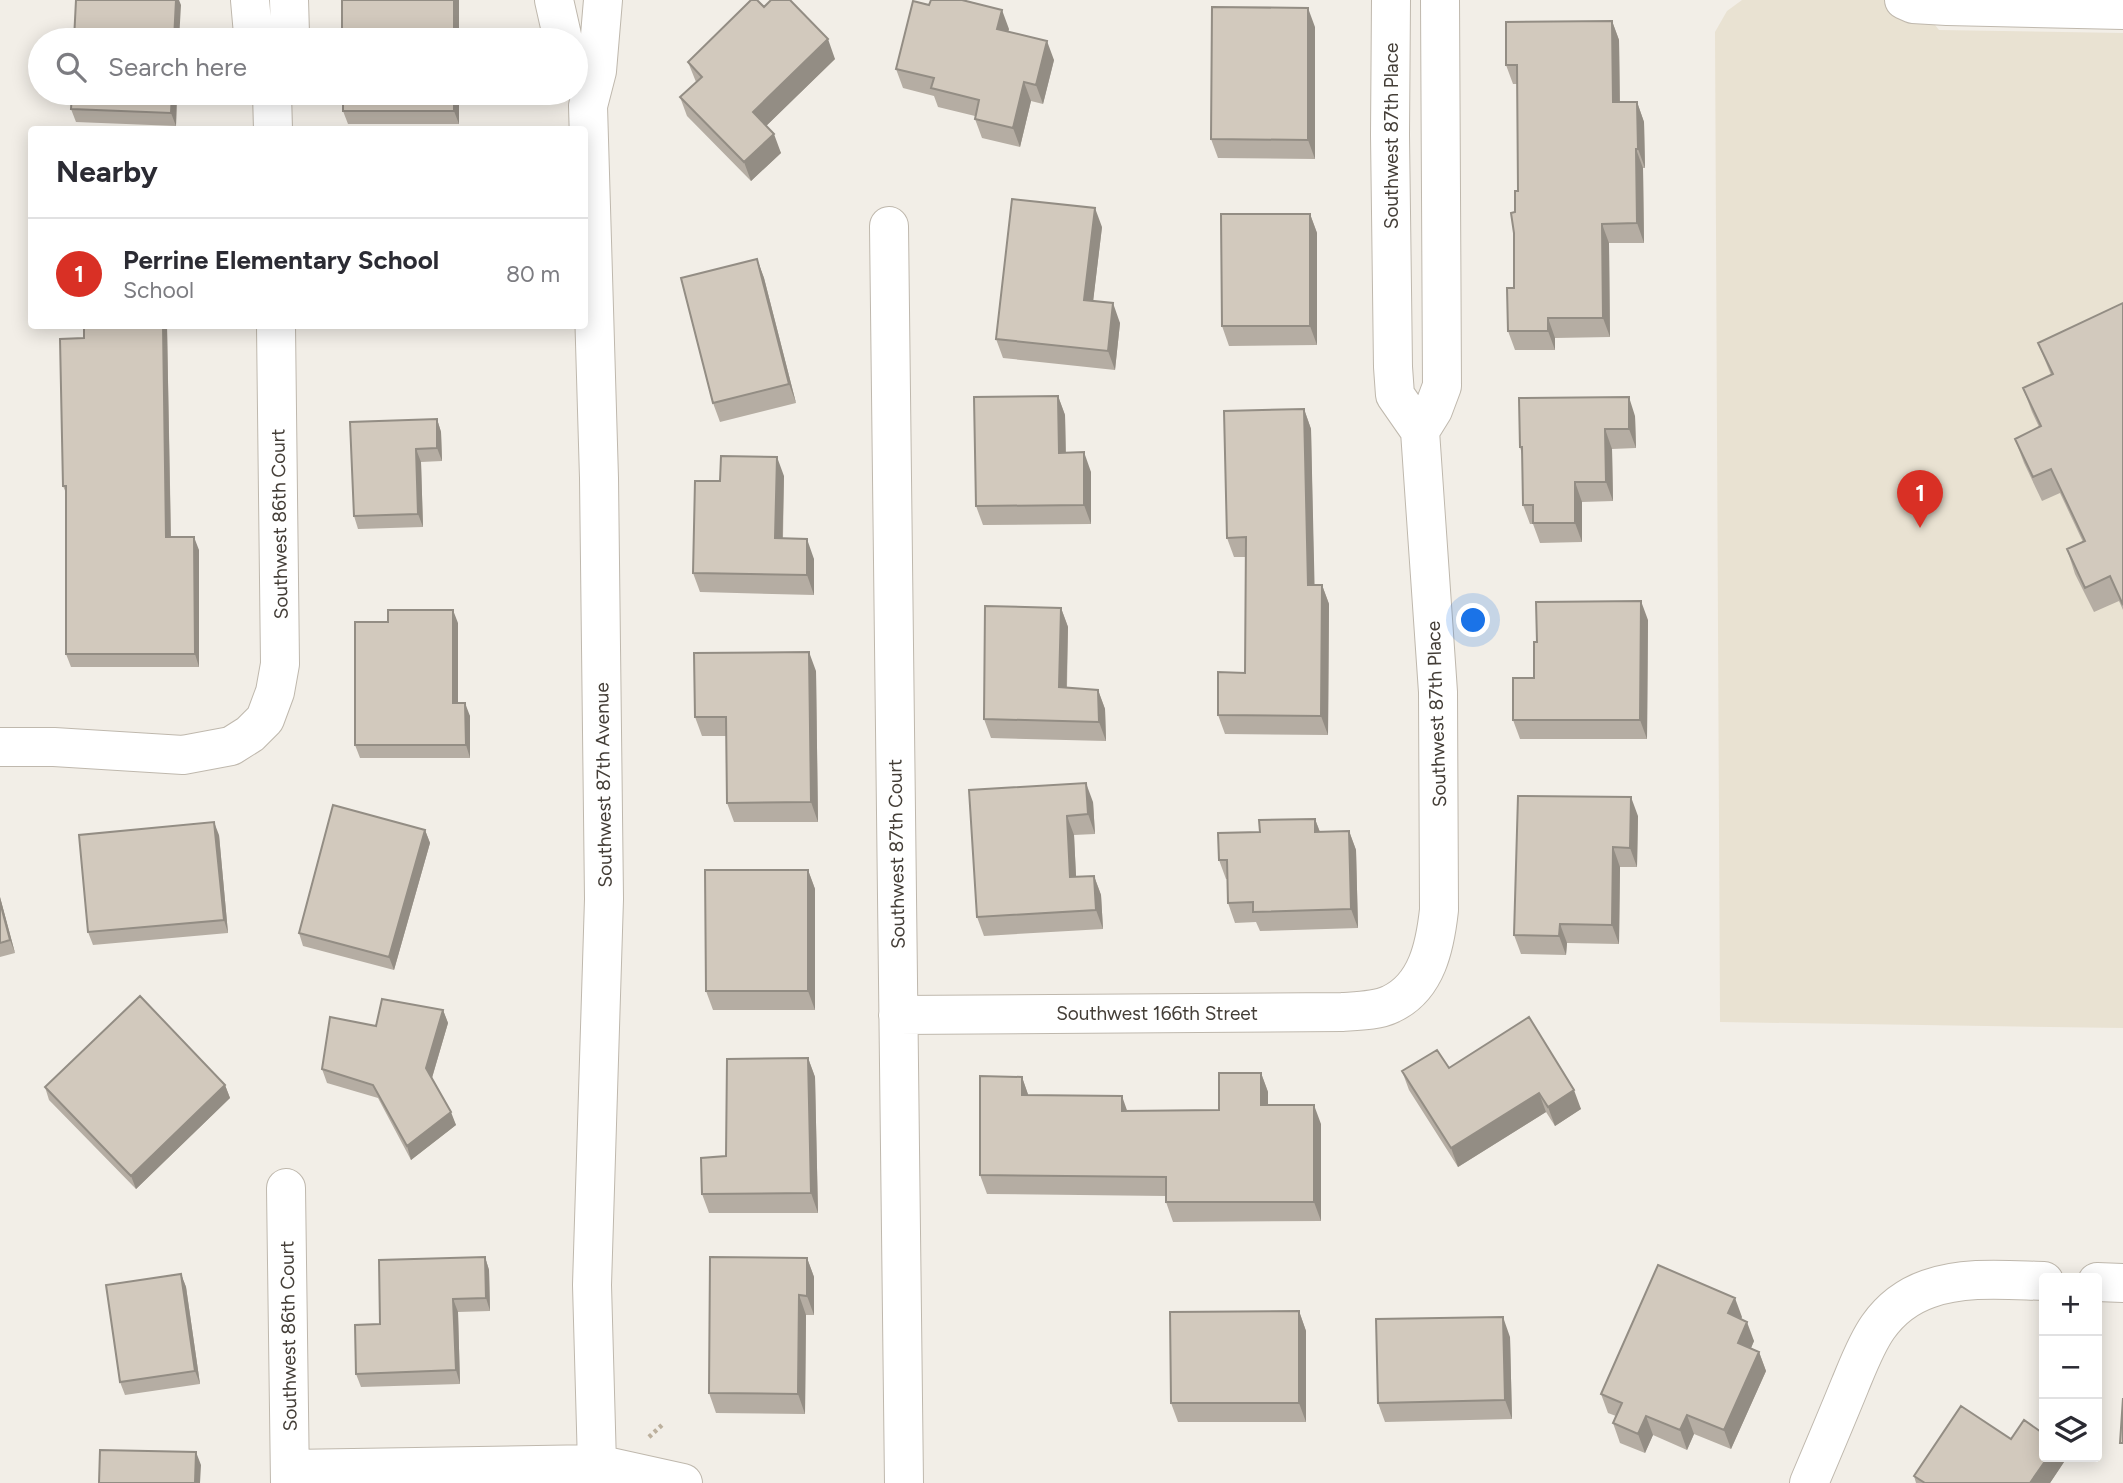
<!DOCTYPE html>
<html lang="en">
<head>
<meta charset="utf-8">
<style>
	:root { --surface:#fff; --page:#f2f2f3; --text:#2b2b33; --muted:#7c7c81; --line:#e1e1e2; --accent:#d93025 }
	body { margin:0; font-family:Figtree,sans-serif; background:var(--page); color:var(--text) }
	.controls { position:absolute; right:21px; bottom:21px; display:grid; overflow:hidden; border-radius:7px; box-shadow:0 4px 18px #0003 }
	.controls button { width:63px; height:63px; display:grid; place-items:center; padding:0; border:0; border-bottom:2px solid var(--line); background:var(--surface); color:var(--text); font:35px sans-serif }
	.you { position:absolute; left:1474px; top:621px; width:24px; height:24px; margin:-18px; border:5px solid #fff; border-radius:50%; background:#1a73e8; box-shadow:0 0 0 10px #1a73e833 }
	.badge { display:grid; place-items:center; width:46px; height:46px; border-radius:50%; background:var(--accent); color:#fff; font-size:23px; font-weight:700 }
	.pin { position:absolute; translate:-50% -58px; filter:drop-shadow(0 2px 4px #0008) }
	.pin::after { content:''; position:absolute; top:37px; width:24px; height:21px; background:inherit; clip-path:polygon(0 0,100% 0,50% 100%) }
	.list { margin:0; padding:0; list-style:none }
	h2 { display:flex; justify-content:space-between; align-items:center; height:91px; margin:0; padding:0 28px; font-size:30px }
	h2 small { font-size:23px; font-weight:400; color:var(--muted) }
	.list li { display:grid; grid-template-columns:46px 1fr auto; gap:21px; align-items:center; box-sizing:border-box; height:112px; padding:0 28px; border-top:2px solid var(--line) }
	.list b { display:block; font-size:26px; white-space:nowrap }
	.list p { margin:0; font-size:23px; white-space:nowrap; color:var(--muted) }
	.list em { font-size:23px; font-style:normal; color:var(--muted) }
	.icon { flex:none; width:38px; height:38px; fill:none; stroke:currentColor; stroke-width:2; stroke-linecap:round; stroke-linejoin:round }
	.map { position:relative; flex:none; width:2123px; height:1483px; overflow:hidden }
	.search { position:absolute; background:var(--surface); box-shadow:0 4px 18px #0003; left:28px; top:28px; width:560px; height:77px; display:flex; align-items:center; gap:18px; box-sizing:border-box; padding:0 24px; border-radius:38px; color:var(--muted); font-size:26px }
	.panel { position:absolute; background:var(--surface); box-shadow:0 4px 18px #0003; left:28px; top:126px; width:560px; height:203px; border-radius:7px }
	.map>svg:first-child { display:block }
	.education { fill:#e9e2d2 }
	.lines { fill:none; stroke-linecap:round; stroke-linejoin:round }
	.minor-casing { stroke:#bfb8ad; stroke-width:40 }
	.path { stroke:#bcb09d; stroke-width:4.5; stroke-dasharray:3.5 3.5; stroke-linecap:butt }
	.minor { stroke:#fff; stroke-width:38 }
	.wall { fill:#b5ada3 }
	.shaded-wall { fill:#938d84 }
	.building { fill:#d2c9bd; stroke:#938d84; stroke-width:2 }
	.labels { text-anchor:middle; stroke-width:7; stroke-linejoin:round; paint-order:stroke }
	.street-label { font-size:19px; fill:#443e37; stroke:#fff }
</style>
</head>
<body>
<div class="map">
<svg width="2123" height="1483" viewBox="0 0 2123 1483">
	<rect width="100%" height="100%" fill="#f2eee7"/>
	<!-- education -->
	<path class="education" d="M1742,0H1915L1939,30L2123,33V1028L1720,1022L1715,32L1727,11Z"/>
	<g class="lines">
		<defs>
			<path id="minor" d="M250,0L253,34L257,40
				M554,0L563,40
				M1904,0L1913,4L1947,6L2123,10
				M286,40L290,33L289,0
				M272,93L273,130
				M889,226L904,1483
				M1420,431L1433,410L1442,386L1440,0
				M0,747H54L183,755L231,746L250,734L265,719L275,692L280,664L276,326
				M898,1015L1342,1012C1358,1011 1377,1011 1391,1004C1427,987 1435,946 1439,910L1438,692L1420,431L1395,395L1393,367L1390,135L1391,0
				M286,1188L290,1483
				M2097,1282L2123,1283
				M597,1464L592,1285L604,899L599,478L588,106L597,71L603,0
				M290,1469L597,1464L683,1483
				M1809,1483C1823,1450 1837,1417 1850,1385C1858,1366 1866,1344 1878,1327C1890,1310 1908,1296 1928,1289C1964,1276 2006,1280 2044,1281"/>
		</defs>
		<!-- minor casing -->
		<use href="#minor" class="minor-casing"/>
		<!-- path -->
		<path class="path" d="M649,1437L662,1425"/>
		<!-- minor -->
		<use href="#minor" class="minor"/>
	</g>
	<!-- wall -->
	<path class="wall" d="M764,7L835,59L766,126L781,153L751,181L687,116L680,97L696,82L688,62Z
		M1612,21L1619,40L1620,102H1637L1644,122L1645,168H1643L1644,243H1609L1610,337L1555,338V350H1515L1508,331L1514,288L1515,212L1518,191L1517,84H1513L1506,65Z
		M1315,27V159L1218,158L1211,139Z
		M1009,29L1008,31L1054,60L1043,104L1031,101L1020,147L982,138L975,119V116L938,107L934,96L903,88L896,69Z
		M72,93H177L176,126L76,122L71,109Z
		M459,93V124H348L343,111Z
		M1310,214L1317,233V345L1229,346L1222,326Z
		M1102,227L1093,301L1120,323L1115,370L1003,358L996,339Z
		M757,259L764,278L796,403L720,422L713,403Z
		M2123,303V610L2119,601L2094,612L2075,574L2067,549L2083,542L2060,493L2042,501L2024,463L2015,439L2039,427L2032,412L2023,388L2051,375L2038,343Z
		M84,326H167L171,537L199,550V667H71L66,654V493L63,486L84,338Z
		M1058,396L1065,415L1066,453L1091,472V524L983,525L976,506Z
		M1304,409L1311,429L1314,585H1322L1329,604L1328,735L1225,734L1218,715L1245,673L1246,557H1234L1227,538Z
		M1635,416L1636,448L1612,449L1613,501L1582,502V542L1540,543L1533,524H1530L1523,505L1522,454L1520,447Z
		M437,419L441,432L442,461L421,462L423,527L358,529L354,516Z
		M784,476L783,539L814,559V595L700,592L693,573L720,481Z
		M1061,608L1068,627L1067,688L1098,690L1105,709L1106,741L991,738L984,719Z
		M1648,620L1647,739H1520L1513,720L1534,678Z
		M458,623V703L470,716V758H360L355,745Z
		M816,671L818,822H734L727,803L726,736H702L695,717Z
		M969,790L1093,802L1095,834L1074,835L1076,877L1094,876L1101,895L1103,929L984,936L977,917Z
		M1638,816L1637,867H1620L1619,944L1567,943L1566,955L1521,954L1514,935Z
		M1315,819L1320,832L1349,831L1356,850L1358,928L1260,931L1256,922L1235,923L1228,903V879H1226L1219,860L1260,832Z
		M425,830L430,843L394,970L303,946L299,933Z
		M219,835L228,933L93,945L88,932Z
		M808,870L815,889V1010H713L706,991Z
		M0,897L15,953L0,957Z
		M443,1010L448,1023L432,1078L456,1125L411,1160L378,1098L327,1083L322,1069L376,1026Z
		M1529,1017L1581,1109L1555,1126L1546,1112L1458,1167L1409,1090L1402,1071L1449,1068Z
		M808,1058L815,1077L818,1213H709L702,1194L726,1156Z
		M1261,1073L1268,1092V1105L1321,1124V1221L1173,1222L1166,1202V1196L987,1194L980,1175L1022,1077L1028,1095L1128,1111L1219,1110Z
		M225,1085L230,1098L136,1189L49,1100L45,1087Z
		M485,1257L489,1270L490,1311L458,1312L460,1384L361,1387L356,1374L380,1324Z
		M807,1258L814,1277V1315H806L805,1414L716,1413L709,1393Z
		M181,1274L186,1287L200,1384L125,1395L120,1382Z
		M1299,1311L1306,1331V1422H1178L1171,1403Z
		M1742,1317L1741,1319L1754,1341L1751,1348L1759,1352L1766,1371L1731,1449L1694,1434L1687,1450L1653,1435L1645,1453L1620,1443L1613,1423L1616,1416L1608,1413L1601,1394Z
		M1510,1337L1512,1419L1385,1422L1378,1403Z
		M2011,1439L2044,1457H2062L2064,1462L2050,1483H1916L1914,1476Z"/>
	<!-- shaded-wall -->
	<path class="shaded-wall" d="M176,0H179L181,5L179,40H174Z
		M454,0H459V40H454Z
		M1308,8L1315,27V159L1308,140Z
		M1002,10L1009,29L1004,48L997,29Z
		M1612,21L1619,40L1620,121L1613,102Z
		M828,39L835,59L760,132L753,112Z
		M1047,41L1054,60L1043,104L1036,85Z
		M1024,82L1031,101L1020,147L1013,128Z
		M172,93H177L176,126L171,113Z
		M454,93H459V124L454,111Z
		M1637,102L1644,122L1645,168L1638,149Z
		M774,134L781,153L751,181L744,162Z
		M1636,149L1643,168L1644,243L1637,223Z
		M1095,208L1102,227L1091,319L1084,300Z
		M1310,214L1317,233V345L1310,326Z
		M1602,224L1609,243L1610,337L1603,318Z
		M757,259L764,278L796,403L789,384Z
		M1113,303L1120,323L1115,370L1108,351Z
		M1548,318L1555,338V350L1548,331Z
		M163,326H167L171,550L166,537Z
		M1058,396L1065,415L1066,472L1059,453Z
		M1629,397L1635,416L1636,448L1629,429Z
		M1304,409L1311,429L1315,604L1308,585Z
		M437,419L441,432L442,461L437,448Z
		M1605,429L1612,449L1613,501L1606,482Z
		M416,449L421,462L423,527L418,514Z
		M1084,452L1091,472V524L1084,505Z
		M777,457L784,476L782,557L775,538Z
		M1575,482L1582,502V542L1575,523Z
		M194,537L199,550V667L195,654Z
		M807,539L814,559V595L807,575Z
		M1322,585L1329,604L1328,735L1321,716Z
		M1641,601L1648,620L1647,739L1640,720Z
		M1061,608L1068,627L1066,706L1059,687Z
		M453,610L458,623V716L453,703Z
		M809,652L816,671L818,822L811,802Z
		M1098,690L1105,709L1106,741L1099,722Z
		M465,703L470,716V758L466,745Z
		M1086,783L1093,802L1095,834L1088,814Z
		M1631,797L1638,816L1637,867L1630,848Z
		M1067,816L1074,835L1077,896L1070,877Z
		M1315,819L1322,838L1315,832Z
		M214,822L219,835L228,933L224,920Z
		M425,830L430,843L394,970L389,957Z
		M1349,831L1356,850L1358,928L1351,909Z
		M1613,847L1620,867L1619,944L1612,925Z
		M808,870L815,889V1010L808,991Z
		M1094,876L1101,895L1103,929L1096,910Z
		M0,897L15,953L10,940L0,902Z
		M1560,924L1567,943L1566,955L1559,936Z
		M443,1010L448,1023L431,1081L426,1068Z
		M808,1058L815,1077L818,1213L811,1193Z
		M1261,1073L1268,1092V1124L1261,1105Z
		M1022,1077L1029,1097L1022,1095Z
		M225,1085L230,1098L136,1189L131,1176Z
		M1574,1090L1581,1109L1555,1126L1548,1107Z
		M1539,1093L1546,1112L1458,1167L1451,1148Z
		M1122,1096L1129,1116L1122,1111Z
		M1314,1105L1321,1124V1221L1314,1202Z
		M451,1112L456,1125L411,1160L407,1146Z
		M485,1257L489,1270L490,1311L486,1298Z
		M807,1258L814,1277V1315L807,1296Z
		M181,1274L186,1287L200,1384L195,1371Z
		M799,1295L806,1315L805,1414L798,1394Z
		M1735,1298L1742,1317L1735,1333L1728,1313Z
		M453,1299L458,1312L460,1384L456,1370Z
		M1299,1311L1306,1331V1422L1299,1403Z
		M1503,1317L1510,1337L1512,1419L1505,1400Z
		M1747,1322L1754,1341L1745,1362L1738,1343Z
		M1759,1352L1766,1371L1731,1449L1724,1430Z
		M1687,1415L1694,1434L1687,1450L1680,1430Z
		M1646,1416L1653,1435L1645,1453L1638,1434Z
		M196,1452L201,1465L200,1483H195Z
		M2048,1457H2062L2064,1462L2050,1483H2030Z"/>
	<!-- building -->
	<path class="building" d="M76,0H176L174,40H74Z
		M342,0H454V40H342Z
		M751,0H757L764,7L771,0H790L828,39L753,112L774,134L744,162L680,97L702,77L688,62Z
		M931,0H962L1002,10L997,29L1047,41L1036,85L1024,82L1013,128L975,119L979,100L931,88L934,78L896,69L913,1L929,5Z
		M1212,7L1308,8V140L1211,139Z
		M1612,21L1613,102H1637L1638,149H1636L1637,223L1602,224L1603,318H1548V331H1508L1507,288H1514V233L1511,213L1515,212V191H1518L1517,65H1506V22Z
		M72,93H172L171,113L71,109Z
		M343,93H454V111H343Z
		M1012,199L1095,208L1084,300L1113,303L1108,351L996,339Z
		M1221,214H1310V326H1222Z
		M757,259L789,384L713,403L681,278Z
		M2123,303V605L2110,576L2085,588L2067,549L2085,541L2051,469L2033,477L2015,439L2041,426L2023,388L2053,374L2038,343Z
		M84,326H163L166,537H194L195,654H66V486H63L60,339L84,338Z
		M1058,396L1059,453L1084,452V505L976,506L974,397Z
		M1629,397V429H1605L1606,482H1575V523H1533V505H1523L1522,447H1520L1519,398Z
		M1304,409L1308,585H1322L1321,716L1218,715V672L1245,673L1246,537L1227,538L1224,411Z
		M437,419V448L416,449L418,514L354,516L350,422Z
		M721,456L777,457L775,538L807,539V575L693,573L695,481H720Z
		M1641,601L1640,720H1513V678H1534V642H1537L1536,602Z
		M985,606L1061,608L1059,687L1098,690L1099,722L984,719Z
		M388,610H453V703H465L466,745H355V622H388Z
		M809,652L811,802L727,803L726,717H695L694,653Z
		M1086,783L1088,814L1067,816L1070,877L1094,876L1096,910L977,917L969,790Z
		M1518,796L1631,797L1630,848L1613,847L1612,925L1560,924L1559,936L1514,935Z
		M333,805L425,830L389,957L299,933Z
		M1315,819V832L1349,831L1351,909L1253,912V902L1228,903L1227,860H1219L1218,833L1260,832L1259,820Z
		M214,822L224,920L88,932L79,835Z
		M705,870H808V991H706Z
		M0,902L10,940L0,943Z
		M140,996L225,1085L131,1176L45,1087Z
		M382,999L443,1010L426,1068L451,1112L407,1146L373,1085L322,1069L330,1017L376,1026Z
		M1529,1017L1574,1090L1548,1107L1539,1093L1451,1148L1402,1071L1437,1050L1449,1068Z
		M808,1058L811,1193L702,1194L701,1158L726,1156L727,1059Z
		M1219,1073H1261V1105H1314V1202H1166V1177L980,1175V1076L1022,1077V1095L1122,1096V1111L1219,1110Z
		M485,1257L486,1298L453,1299L456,1370L356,1374L355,1325L380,1324L379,1260Z
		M710,1257L807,1258V1296L799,1295L798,1394L709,1393Z
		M1658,1265L1735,1298L1728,1313L1747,1322L1738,1343L1759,1352L1724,1430L1687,1415L1680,1430L1646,1416L1638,1434L1613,1423L1622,1403L1601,1394Z
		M181,1274L195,1371L120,1382L106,1285Z
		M1299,1311V1403H1171L1170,1312Z
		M1503,1317L1505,1400L1378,1403L1376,1319Z
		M2123,1398V1443H2120Z
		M1961,1406L2011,1439L2024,1420L2044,1434V1457H2048L2030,1483H1925L1914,1476Z
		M100,1450L196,1452L195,1483H99Z"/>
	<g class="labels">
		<!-- street labels -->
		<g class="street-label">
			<text transform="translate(1391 136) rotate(-90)" y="7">Southwest 87th Place</text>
			<text transform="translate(279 524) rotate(-91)" y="7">Southwest 86th Court</text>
			<text transform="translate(1436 714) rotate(-92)" y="7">Southwest 87th Place</text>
			<text transform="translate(603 785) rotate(-91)" y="7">Southwest 87th Avenue</text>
			<text transform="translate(896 854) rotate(-91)" y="7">Southwest 87th Court</text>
			<text x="1157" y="1020">Southwest 166th Street</text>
			<text transform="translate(288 1336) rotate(-91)" y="7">Southwest 86th Court</text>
		</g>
	</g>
</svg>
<div class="controls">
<button>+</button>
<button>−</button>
<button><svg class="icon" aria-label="layers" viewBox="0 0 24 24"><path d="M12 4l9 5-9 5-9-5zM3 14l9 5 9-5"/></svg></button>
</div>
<div class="you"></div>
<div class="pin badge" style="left:1920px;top:528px">1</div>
<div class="search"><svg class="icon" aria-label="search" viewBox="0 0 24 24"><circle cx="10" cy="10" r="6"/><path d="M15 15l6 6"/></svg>Search here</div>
<section class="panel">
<h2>Nearby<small></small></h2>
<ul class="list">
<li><span class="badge">1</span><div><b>Perrine Elementary School</b><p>School</p></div><em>80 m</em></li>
</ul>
</section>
</div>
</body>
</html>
